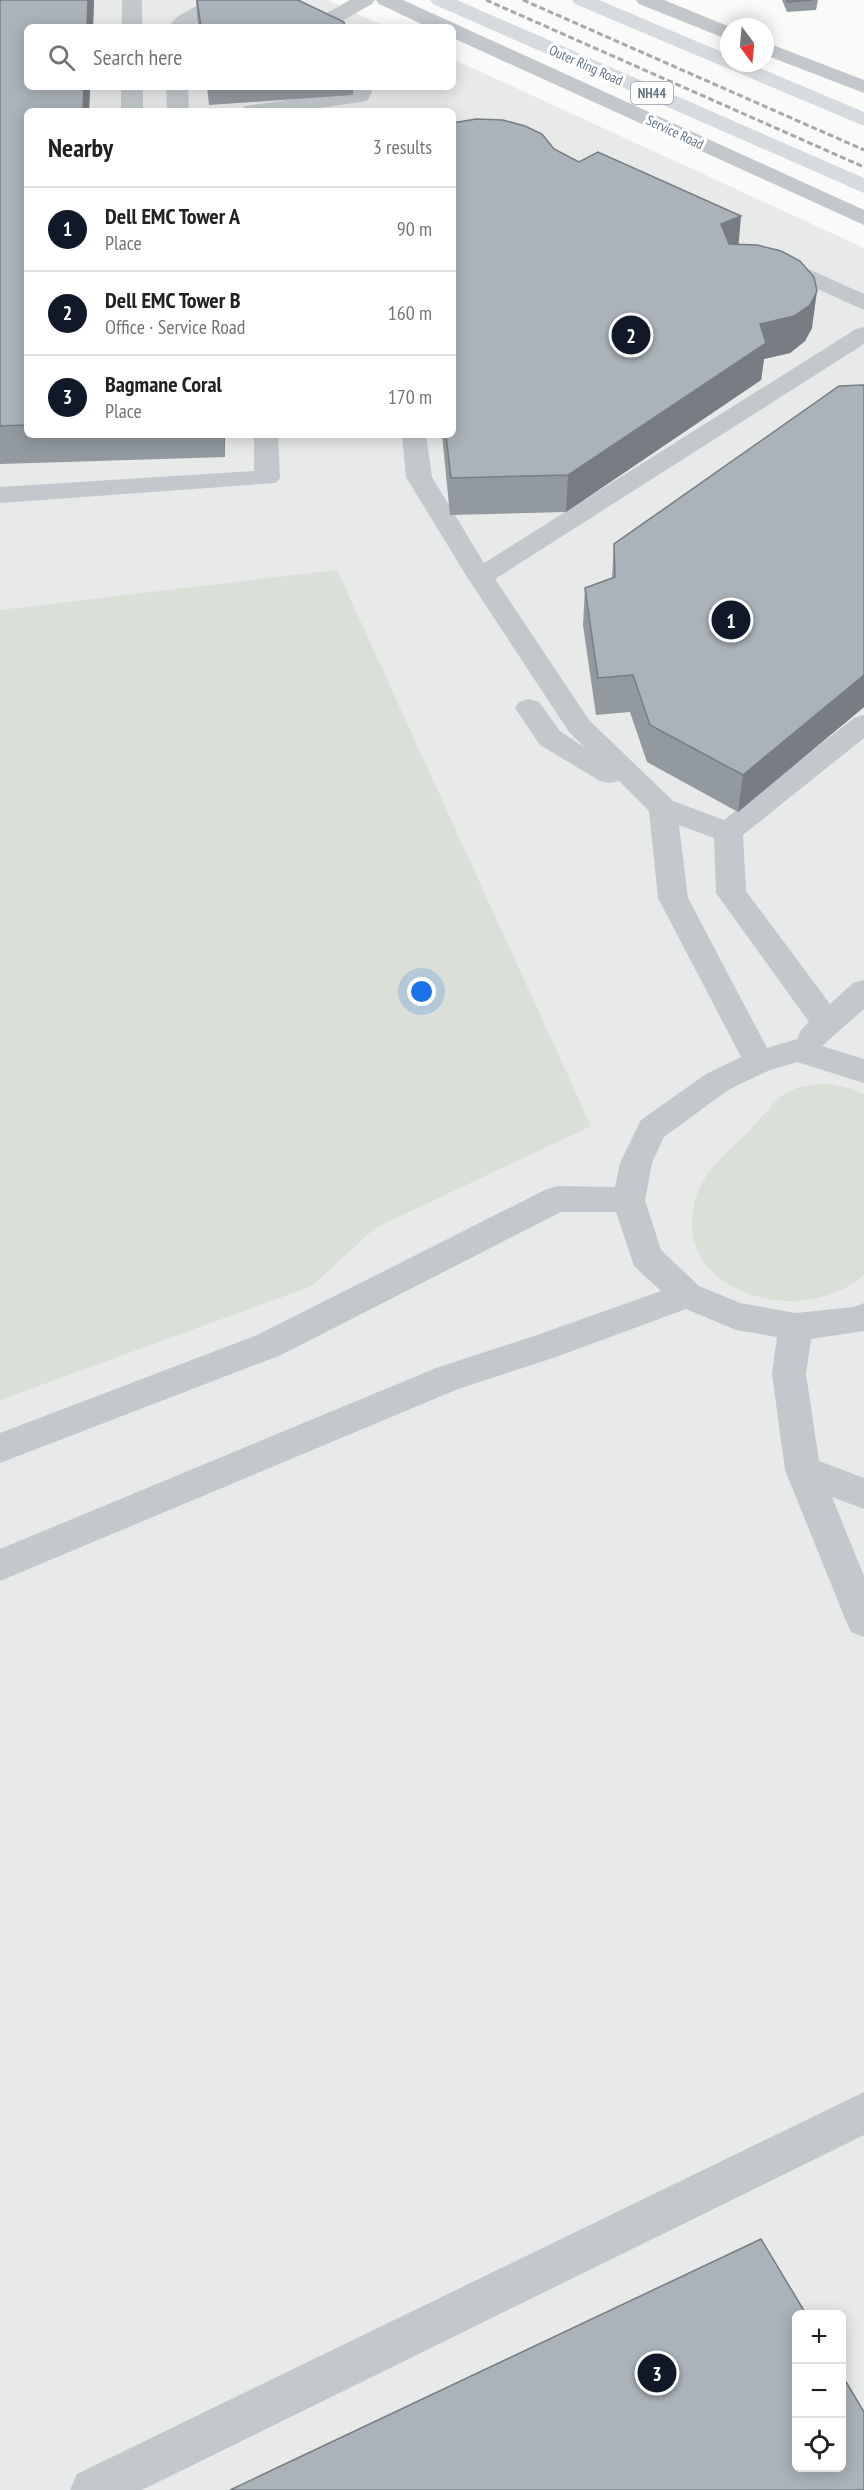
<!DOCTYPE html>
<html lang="en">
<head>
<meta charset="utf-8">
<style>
	:root { --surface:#fff; --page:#f6f6f6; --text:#202124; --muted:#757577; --line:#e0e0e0; --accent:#111827 }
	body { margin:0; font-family:"PT Sans Narrow",sans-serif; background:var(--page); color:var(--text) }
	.controls { position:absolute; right:18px; bottom:18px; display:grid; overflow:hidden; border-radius:9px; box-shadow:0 3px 15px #0003 }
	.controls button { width:54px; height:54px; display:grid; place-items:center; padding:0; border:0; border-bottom:2px solid var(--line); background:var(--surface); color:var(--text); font:30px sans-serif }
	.compass { position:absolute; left:720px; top:18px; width:54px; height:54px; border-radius:50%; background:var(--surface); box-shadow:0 3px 15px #0003; rotate:164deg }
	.you { position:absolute; left:422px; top:992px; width:21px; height:21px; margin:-15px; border:4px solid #fff; border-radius:50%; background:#1a73e8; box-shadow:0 0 0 9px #1a73e833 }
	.badge { display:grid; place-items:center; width:39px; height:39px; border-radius:50%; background:var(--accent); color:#fff; font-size:20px; font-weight:700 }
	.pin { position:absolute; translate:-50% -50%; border:3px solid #fff; box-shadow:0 2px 6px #0006 }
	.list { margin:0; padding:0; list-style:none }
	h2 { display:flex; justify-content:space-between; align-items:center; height:78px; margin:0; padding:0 24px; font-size:26px }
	h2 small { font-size:20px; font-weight:400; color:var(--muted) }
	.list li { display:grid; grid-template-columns:39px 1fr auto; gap:18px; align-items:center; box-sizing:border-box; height:84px; padding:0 24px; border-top:2px solid var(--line) }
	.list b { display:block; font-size:22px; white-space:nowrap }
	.list p { margin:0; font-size:20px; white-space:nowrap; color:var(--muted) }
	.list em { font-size:20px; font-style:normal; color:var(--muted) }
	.icon { flex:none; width:33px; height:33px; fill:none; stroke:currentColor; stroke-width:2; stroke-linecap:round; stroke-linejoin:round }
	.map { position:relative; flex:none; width:864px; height:2490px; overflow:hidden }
	.search { position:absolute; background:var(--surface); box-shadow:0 3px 15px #0003; left:24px; top:24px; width:432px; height:66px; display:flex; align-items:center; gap:15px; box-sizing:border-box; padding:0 21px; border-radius:9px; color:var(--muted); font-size:22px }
	.panel { position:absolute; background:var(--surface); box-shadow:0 3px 15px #0003; left:24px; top:108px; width:432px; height:330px; border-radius:9px }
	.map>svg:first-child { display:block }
	.built { fill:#e8e9e9; fill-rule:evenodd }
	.green { fill:#dadfd7 }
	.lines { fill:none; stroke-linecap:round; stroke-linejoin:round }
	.minor { fill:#c3c8cc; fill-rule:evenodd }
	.highway { fill:#d6dbdf; fill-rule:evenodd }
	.rail { stroke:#a2aab0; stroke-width:3; stroke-dasharray:6 3; stroke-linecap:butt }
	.wall { fill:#929a9f }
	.shaded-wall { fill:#777d82 }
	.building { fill:#aab3b9; stroke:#777d82; stroke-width:1.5 }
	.labels { text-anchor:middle; stroke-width:6; stroke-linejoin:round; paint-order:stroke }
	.far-street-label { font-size:14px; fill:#657683; stroke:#fff }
	.shield { fill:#fff; stroke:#939fa8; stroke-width:1.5 }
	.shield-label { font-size:14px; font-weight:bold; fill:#657683 }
</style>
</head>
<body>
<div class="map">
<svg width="864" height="2490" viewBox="0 0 864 2490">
	<rect width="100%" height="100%" fill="#fafaf8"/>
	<!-- built -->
	<path class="built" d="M0,0H328L386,27H27V87H453V59L864,248V2490H0ZM27,111H453V435H27ZM796,2314H842V2468H796Z"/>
	<!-- green -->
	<path class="green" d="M337,570L591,1126L375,1228L312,1286L0,1400V610Z
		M830,1084L852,1089L864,1095V1275C796,1334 657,1287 700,1187C710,1166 731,1148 748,1132C780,1099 779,1085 830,1084Z"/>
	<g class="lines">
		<!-- minor -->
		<path class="minor" d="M122,0H142V27H122Z
			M206,0H231L228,4L190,27H168L177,17Z
			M350,0H375L372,4L331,27H306L309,23Z
			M376,0H403L864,210V225L453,38V27H428L379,4Z
			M636,0H664L730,27L729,40L639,4Z
			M765,42L864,80V93L765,55Z
			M121,87H143V111H121Z
			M166,87H188L189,111H167Z
			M352,87H374L368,100L361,102L298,111H241L244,106L252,105L352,91Z
			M775,254L864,294V310L767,266L764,261L767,256Z
			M864,327V344L495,579L589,720L673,801L724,820L854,718L864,715V738L743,835L746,891L830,1004L853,983L864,980V1009L822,1046L864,1059V1083L797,1062L770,1070L728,1090L664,1137L652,1163L645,1200L661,1250L699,1286L740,1303L796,1313L854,1307L864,1303V1331L811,1339L806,1374L819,1461L864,1478V1509L832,1497L864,1576V1637L851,1632L846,1621L785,1470L772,1374L777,1337L736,1330L686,1309L556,1357L458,1389L0,1581V1549L436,1368L537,1335L661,1291L634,1266L616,1212H561L281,1355L0,1463V1433L257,1335L545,1190L557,1186L615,1187L620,1163L641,1120L706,1074L741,1057L658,898L649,811L619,781L610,783L600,781L540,745L515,708L519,702L529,699L539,702L560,731L585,748L569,732L467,577L406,477L402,435H426L432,477L484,563L856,329ZM679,825L714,838L716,893L809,1022L801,1030L797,1039L767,1048L688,898Z
			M254,435H278L280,478L276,483L0,503V487L254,471Z
			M864,2092V2135L142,2490H70L77,2474Z"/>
		<!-- highway -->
		<path class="highway" d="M430,0H457L864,178V193L433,4Z
			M572,0H599L729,55V63H748L864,112V126L575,4Z"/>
		<!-- rail -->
		<path class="rail" d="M486,0L864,167
			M523,0L864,150"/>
	</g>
	<!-- wall -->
	<path class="wall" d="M0,0H94L93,27H27V87H90L89,111H27V435H225V457L0,464Z
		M196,0H298L345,27H198Z
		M782,0H818L816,10L787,12Z
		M207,87H353V95L209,105Z
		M554,149L738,245L812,328L805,341L790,353L764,359L761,380L566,512L450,515L442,435H453Z
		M864,385V707L738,812L647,762L630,712L596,715L583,625L585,588L612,578L614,544Z"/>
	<!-- shaded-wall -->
	<path class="shaded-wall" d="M88,0H94L93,27H87Z
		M84,87H90L89,111H83Z
		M741,216L738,252L718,261L721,224Z
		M817,291L812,328L805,341L790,353L764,359L761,380L566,512L568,475L760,324Z
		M224,435H225V457Z
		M864,675V707L738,812L743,775Z"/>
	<!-- building -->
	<path class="building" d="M0,0H88L87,27H27V87H84L83,111H27V425L0,426Z
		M197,0H298L344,22L345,27H201Z
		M787,0H814L788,2Z
		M476,119L503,120L525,126L542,134L554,149L579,162L598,152L741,216L721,224L729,244L757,245L781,251L800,261L814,277L817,291L810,305L794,316L760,324L766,343L568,475L451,478L446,435H453V123Z
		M864,385V675L743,775L650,725L633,675L598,678L585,588L615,577L614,544L839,386Z
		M761,2239L806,2314H796V2468H842V2375L864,2412V2490H230Z"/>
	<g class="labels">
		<!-- far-street labels -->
		<g class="far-street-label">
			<text transform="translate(586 65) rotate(24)" y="5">Outer Ring Road</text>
			<text transform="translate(675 132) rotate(25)" y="5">Service Road</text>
		</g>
		<!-- shield labels -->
		<rect class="shield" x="631" y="82" width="42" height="22" rx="4.5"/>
		<g class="shield-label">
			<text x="652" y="98">NH44</text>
		</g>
	</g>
</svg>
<div class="controls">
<button>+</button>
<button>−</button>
<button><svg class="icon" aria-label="locate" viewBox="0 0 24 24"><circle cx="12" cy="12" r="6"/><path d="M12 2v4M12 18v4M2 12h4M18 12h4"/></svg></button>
</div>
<svg class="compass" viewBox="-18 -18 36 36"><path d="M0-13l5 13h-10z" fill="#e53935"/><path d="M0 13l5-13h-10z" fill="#757577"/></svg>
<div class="you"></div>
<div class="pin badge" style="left:731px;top:620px">1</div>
<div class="pin badge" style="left:631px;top:335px">2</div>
<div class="pin badge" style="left:657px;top:2373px">3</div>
<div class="search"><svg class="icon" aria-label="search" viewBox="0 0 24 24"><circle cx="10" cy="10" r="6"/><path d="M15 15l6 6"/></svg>Search here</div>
<section class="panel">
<h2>Nearby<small>3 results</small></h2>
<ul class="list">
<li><span class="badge">1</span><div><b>Dell EMC Tower A</b><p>Place</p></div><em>90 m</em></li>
<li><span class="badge">2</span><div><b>Dell EMC Tower B</b><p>Office · Service Road</p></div><em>160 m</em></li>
<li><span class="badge">3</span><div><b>Bagmane Coral</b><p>Place</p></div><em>170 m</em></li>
</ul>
</section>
</div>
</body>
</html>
